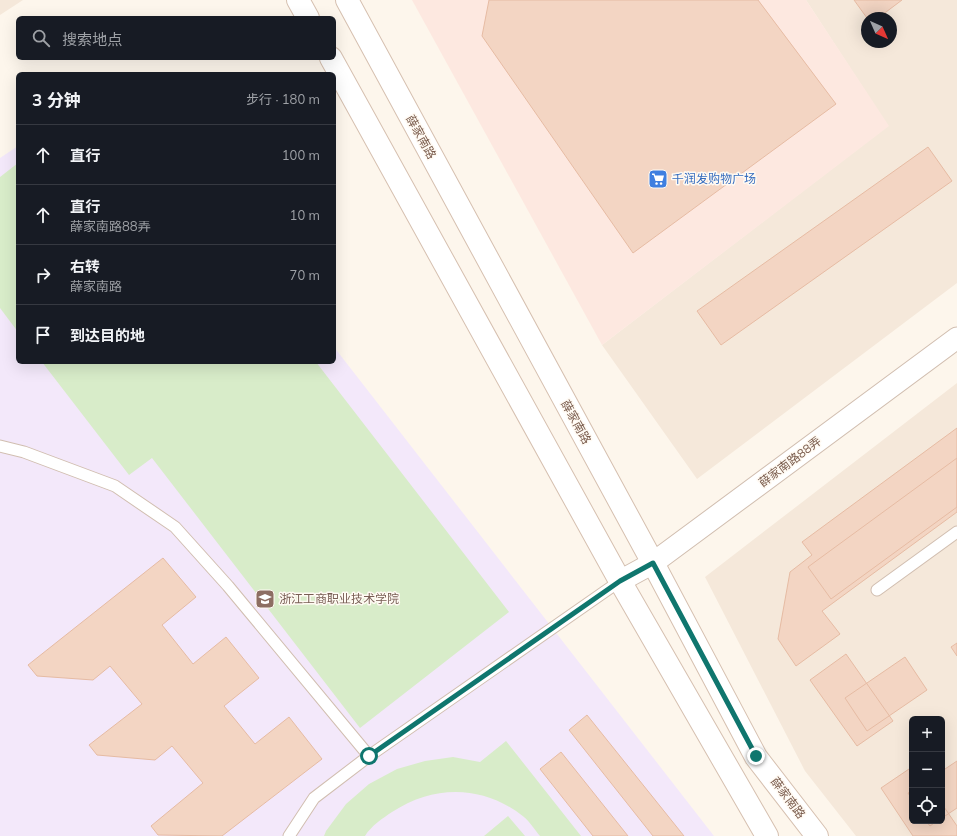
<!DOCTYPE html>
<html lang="zh">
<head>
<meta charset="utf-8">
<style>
	:root { --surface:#171b24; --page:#242831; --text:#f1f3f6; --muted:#9ea1a6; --line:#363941 }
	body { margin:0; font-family:Mulish,"Noto Sans SC",sans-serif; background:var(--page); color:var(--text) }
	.controls { position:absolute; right:12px; bottom:12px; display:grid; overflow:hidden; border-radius:6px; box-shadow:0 4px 16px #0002 }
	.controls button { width:36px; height:36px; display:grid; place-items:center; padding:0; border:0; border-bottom:1px solid var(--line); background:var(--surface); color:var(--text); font:20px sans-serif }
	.compass { position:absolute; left:861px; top:12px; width:36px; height:36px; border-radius:50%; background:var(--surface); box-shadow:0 4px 16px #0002; rotate:135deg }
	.stop { position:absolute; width:12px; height:12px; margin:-9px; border:3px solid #0f766e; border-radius:50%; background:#fff }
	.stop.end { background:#0f766e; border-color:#fff; box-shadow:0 1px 4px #0008 }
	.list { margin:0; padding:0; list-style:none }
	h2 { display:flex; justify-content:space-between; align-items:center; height:52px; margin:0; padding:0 16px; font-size:17px }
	h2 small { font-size:13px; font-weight:400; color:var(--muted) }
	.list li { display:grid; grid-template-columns:26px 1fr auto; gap:12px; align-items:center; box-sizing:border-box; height:60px; padding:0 16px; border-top:1px solid var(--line) }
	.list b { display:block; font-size:15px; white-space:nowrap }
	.list p { margin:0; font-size:13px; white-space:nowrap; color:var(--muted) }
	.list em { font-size:13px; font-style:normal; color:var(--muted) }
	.icon { flex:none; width:22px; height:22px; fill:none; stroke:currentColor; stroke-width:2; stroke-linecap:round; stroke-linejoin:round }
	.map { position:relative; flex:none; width:957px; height:836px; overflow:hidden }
	.search { position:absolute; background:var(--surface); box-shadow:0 4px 16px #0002; left:16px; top:16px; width:320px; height:44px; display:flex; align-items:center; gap:10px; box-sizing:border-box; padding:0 14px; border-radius:6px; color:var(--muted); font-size:15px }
	.panel { position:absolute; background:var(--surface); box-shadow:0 4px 16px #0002; left:16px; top:72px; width:320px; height:292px; border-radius:6px }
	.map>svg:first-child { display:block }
	.residential { fill:#f5e8da; fill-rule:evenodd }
	.commercial { fill:#fde8e0 }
	.education { fill:#f3e8fa }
	.green { fill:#d8ecc9 }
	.building { fill:#f3d5c3; stroke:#e6bba3 }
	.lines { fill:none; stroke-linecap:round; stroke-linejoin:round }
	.lane-casing { stroke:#d1beb0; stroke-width:13 }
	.street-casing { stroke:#d1beb0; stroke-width:23 }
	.secondary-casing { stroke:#d6c0b0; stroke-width:24 }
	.lane { stroke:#fff; stroke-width:11 }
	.street { stroke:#fff; stroke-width:21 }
	.secondary { stroke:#fff; stroke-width:22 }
	.route { stroke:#0f766e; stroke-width:5 }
	.labels { text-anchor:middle; stroke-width:3; stroke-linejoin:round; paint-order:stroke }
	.street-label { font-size:12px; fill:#7a5c4d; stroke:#fffaf3 }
	.shop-label { font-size:12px; fill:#366cbe; stroke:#fffaf3; text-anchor:start }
	.education-label { font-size:12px; fill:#785e54; stroke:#fffaf3; text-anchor:start }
</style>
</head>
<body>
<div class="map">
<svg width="957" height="836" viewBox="0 0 957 836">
	<rect width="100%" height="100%" fill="#fdf6ec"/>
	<!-- residential -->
	<path class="residential" d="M0,0H23L0,15Z
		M806,0H957V283L697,479L602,345L888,126ZM867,18H891V42H867Z
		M957,383V836H856L805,771L705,577ZM912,719H942V821H912Z"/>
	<!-- commercial -->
	<path class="commercial" d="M412,0H806L889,126L602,345Z"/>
	<!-- education -->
	<path class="education" d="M18,146V362H334V347L714,836H0V158Z"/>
	<!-- green -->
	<path class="green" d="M18,163V332L0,308V177Z
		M42,362H316L509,612L360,728L152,458L129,475Z
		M506,741L581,836H540C535,830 530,822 524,817C484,785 435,784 392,812C383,818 371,826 365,836H324L326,831L346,804L369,784L397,769L425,761L453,757L480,762Z
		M508,816L525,836H484Z"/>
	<!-- building -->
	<path class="building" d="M489,0H758L836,104L633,253L482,36Z
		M854,0H902L878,18H867Z
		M928,147L952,181L721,345L697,311Z
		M957,428V512L822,611L840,634L796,666L778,639L790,572L812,555L802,542Z
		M957,458V507L831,599L808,567Z
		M163,558L196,597L162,625L193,664L226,637L259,678L224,706L255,744L289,717L322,759L222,836L158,835L151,826L203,783L172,746L155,760L97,755L89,745L142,704L110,666L93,680L37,676L28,665Z
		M957,643V656L951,647Z
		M846,654L893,721L857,746L810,680Z
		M905,657L927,690L867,731L845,698Z
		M587,715L684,836H653L569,730Z
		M561,752L628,836H593L540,769Z
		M957,761V808L942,818V771Z
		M912,767V821H942V804L957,826V836H913L881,788Z
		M912,791V799L908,793Z
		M926,821H937L930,826Z"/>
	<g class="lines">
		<defs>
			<path id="lane" d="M0,446L24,452L115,486L175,527L228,586L369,756L620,581
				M877,590L957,532
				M289,836L314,798L369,756"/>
			<path id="street" d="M620,581L653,563L957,338"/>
			<path id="secondary" d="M298,0L308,18
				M347,0L653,563L756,757L817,836
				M331,58L620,581L767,836"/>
		</defs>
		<!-- lane casing -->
		<use href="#lane" class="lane-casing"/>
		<!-- street casing -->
		<use href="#street" class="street-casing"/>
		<!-- secondary casing -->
		<use href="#secondary" class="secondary-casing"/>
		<!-- lane -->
		<use href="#lane" class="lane"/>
		<!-- street -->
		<use href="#street" class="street"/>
		<!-- secondary -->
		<use href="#secondary" class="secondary"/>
	</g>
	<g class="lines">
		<!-- route -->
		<path class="route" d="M369,756L620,581L653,563L756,756"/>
	</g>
	<!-- icons -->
	<defs>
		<symbol id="supermarket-square" viewBox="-11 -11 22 22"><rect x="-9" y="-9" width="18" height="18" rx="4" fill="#3f7fe0" stroke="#fffaf3"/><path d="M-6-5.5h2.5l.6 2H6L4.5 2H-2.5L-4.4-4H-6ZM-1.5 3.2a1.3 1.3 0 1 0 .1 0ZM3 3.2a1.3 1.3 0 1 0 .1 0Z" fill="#fff"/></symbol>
		<symbol id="university-square" viewBox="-11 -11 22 22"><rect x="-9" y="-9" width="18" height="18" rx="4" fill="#8d6e63" stroke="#fffaf3"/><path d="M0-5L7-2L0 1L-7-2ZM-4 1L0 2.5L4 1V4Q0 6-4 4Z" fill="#fff"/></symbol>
	</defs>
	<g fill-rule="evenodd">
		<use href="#supermarket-square" x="647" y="168" width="22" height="22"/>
		<use href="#university-square" x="254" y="588" width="22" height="22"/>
	</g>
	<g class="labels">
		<!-- street labels -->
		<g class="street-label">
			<text transform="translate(421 137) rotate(61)" y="4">薛家南路</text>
			<text transform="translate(576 422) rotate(61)" y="4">薛家南路</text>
			<text transform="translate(790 462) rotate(-37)" y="4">薛家南路88弄</text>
			<text transform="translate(788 798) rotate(53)" y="4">薛家南路</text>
		</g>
		<!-- shop labels -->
		<g class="shop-label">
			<text x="672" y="183">千润发购物广场</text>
		</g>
		<!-- education labels -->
		<g class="education-label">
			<text x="279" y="603">浙江工商职业技术学院</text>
		</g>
	</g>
</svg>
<div class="controls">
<button>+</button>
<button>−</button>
<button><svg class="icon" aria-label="locate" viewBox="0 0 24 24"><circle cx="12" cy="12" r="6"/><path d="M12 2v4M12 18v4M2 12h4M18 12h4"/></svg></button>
</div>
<svg class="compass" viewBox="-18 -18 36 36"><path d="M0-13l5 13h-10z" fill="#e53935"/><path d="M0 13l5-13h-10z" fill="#9ea1a6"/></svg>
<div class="stop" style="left:369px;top:756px"></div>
<div class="stop end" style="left:756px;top:756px"></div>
<div class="search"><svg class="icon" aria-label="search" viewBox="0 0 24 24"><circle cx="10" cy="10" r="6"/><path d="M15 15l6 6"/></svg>搜索地点</div>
<section class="panel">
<h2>3 分钟<small>步行 · 180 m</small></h2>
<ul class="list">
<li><svg class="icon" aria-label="ahead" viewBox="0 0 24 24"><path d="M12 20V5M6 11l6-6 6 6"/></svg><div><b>直行</b></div><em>100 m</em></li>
<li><svg class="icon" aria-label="ahead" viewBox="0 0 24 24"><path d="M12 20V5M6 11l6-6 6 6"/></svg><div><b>直行</b><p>薛家南路88弄</p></div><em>10 m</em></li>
<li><svg class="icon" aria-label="right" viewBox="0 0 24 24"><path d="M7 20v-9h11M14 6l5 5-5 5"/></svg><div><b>右转</b><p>薛家南路</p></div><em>70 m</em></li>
<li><svg class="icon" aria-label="arrive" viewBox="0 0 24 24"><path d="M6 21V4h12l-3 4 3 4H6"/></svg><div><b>到达目的地</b></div></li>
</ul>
</section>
</div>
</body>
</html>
